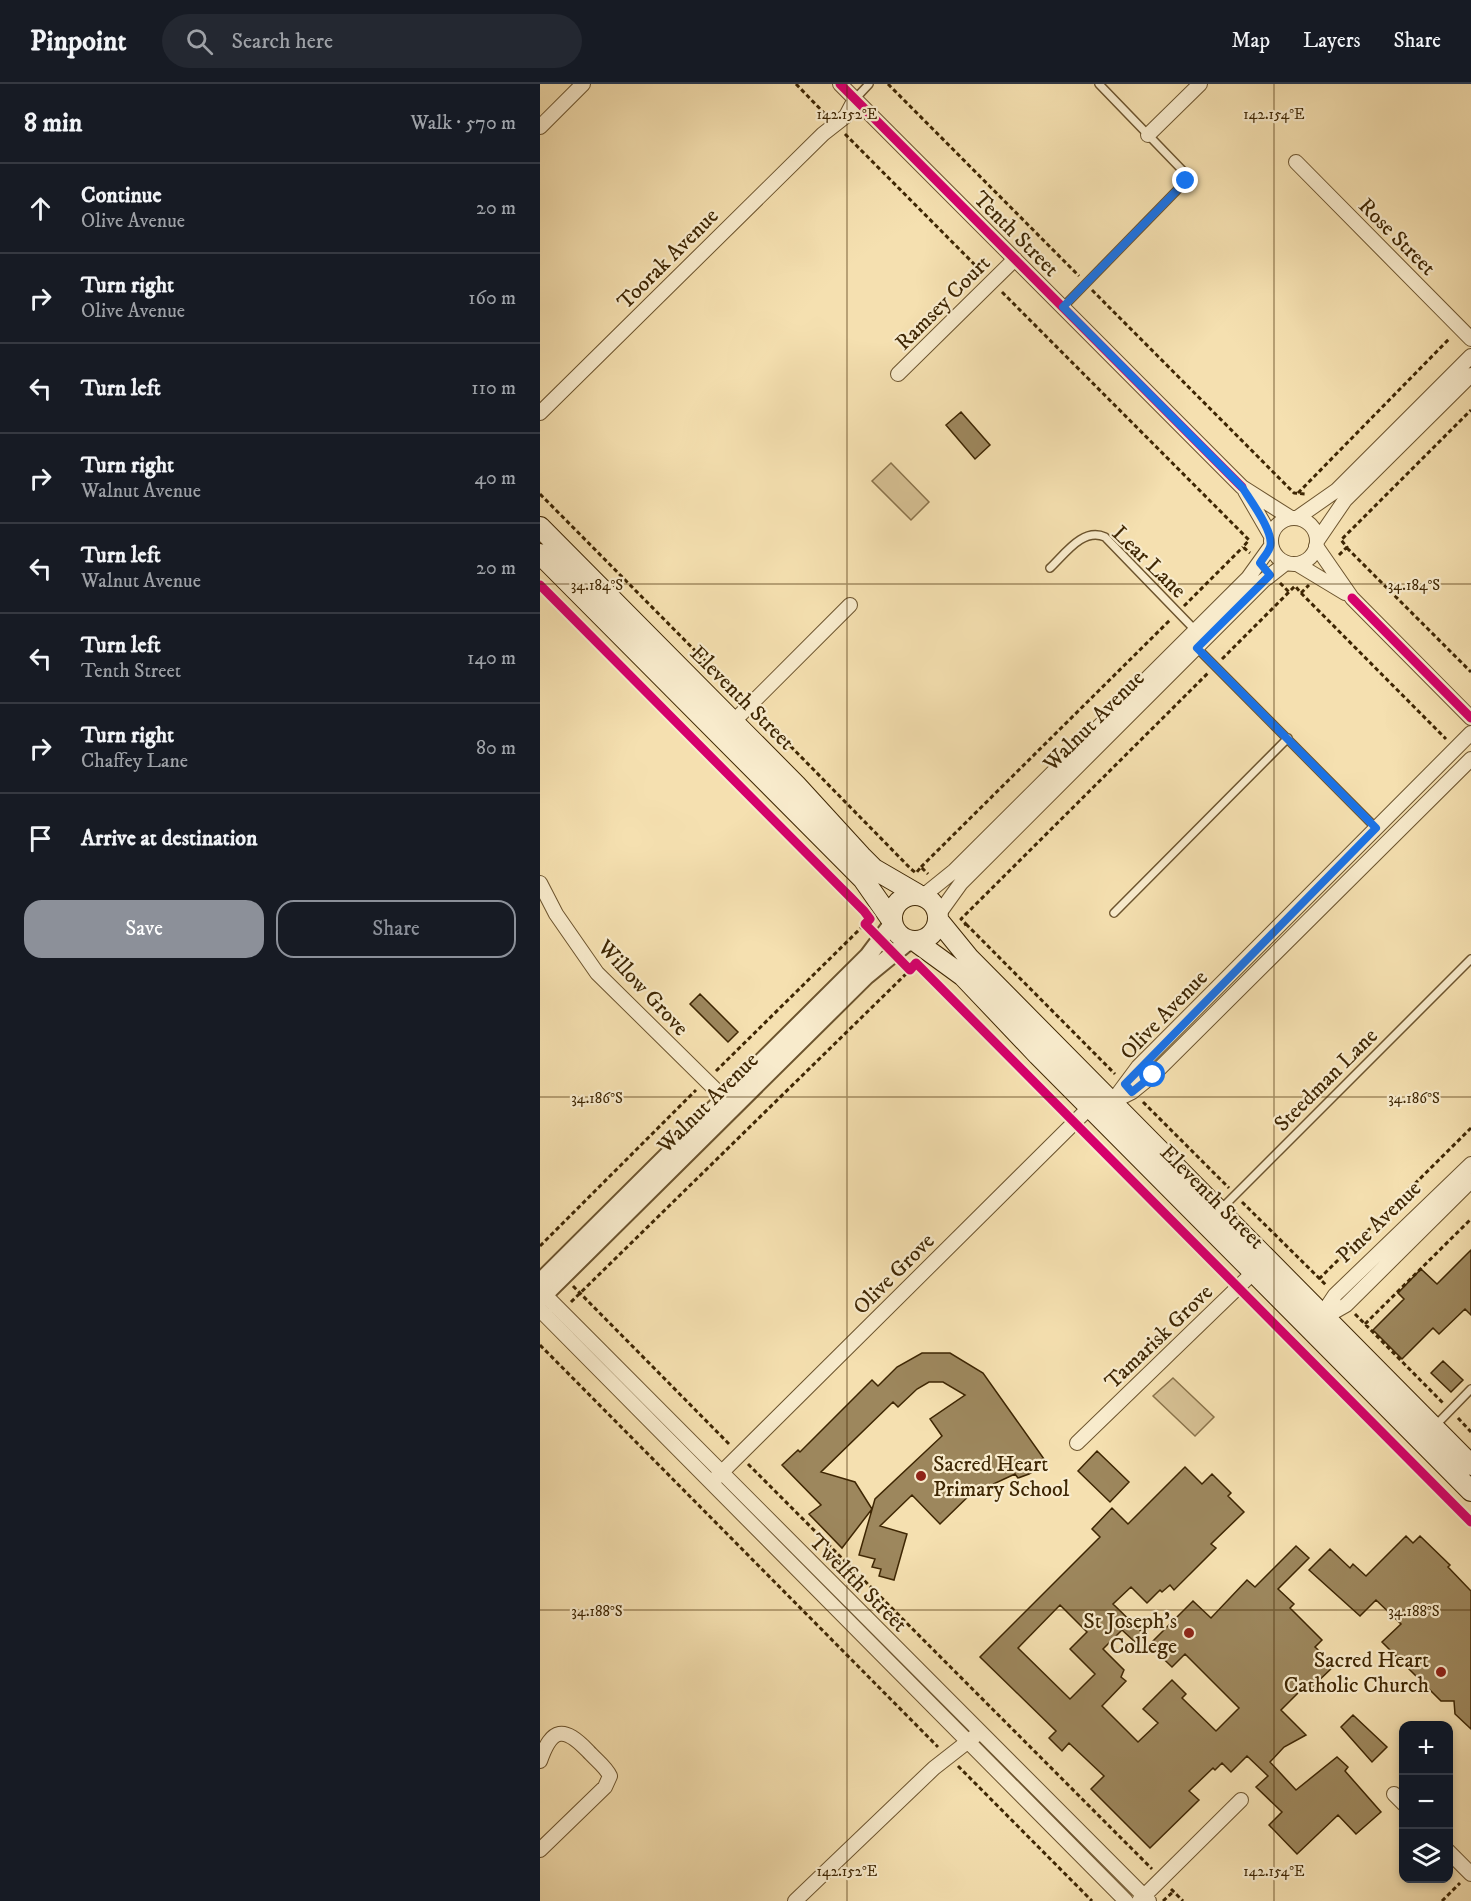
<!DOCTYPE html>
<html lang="en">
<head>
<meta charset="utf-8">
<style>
	:root { --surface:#171b24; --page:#242831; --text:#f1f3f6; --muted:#9ea1a6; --line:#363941; --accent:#8c9099 }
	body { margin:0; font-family:"IM FELL DW Pica",serif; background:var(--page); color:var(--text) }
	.controls { position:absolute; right:18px; bottom:18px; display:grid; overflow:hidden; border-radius:12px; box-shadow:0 3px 9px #0003 }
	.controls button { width:54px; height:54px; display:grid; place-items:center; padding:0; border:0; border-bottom:2px solid var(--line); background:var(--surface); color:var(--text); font:30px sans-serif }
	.stop { position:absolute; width:18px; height:18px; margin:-14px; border:4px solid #1a73e8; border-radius:50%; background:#fff }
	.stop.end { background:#1a73e8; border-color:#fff; box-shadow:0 2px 6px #0008 }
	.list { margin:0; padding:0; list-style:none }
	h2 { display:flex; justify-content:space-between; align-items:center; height:78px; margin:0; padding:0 24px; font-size:26px }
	h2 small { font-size:20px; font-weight:400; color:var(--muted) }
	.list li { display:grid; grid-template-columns:39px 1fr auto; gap:18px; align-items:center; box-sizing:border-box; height:90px; padding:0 24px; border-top:2px solid var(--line) }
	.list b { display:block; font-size:22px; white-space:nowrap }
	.list p { margin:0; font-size:20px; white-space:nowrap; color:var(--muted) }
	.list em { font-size:20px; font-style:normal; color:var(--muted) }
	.actions { display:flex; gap:12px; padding:18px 24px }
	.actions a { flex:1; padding:14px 0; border:2px solid var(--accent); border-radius:18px; text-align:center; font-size:21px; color:var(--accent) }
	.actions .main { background:var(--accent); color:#fff }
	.icon { flex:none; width:33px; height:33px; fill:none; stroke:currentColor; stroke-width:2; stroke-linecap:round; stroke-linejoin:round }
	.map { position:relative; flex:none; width:931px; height:1817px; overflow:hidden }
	header { display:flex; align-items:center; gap:36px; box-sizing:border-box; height:84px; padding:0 30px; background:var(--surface); border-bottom:2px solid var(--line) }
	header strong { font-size:28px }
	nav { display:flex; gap:33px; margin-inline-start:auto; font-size:21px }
	.search { width:420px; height:54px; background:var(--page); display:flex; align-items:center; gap:15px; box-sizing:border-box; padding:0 21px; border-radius:33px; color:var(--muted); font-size:22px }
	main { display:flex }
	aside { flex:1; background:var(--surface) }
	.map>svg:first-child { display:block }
	.green { fill:#d6c093; stroke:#8a734b; stroke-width:1.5 }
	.building { fill:#9d875d; stroke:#3e2603; stroke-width:1.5; fill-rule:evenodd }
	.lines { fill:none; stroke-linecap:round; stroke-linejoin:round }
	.service-casing { stroke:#6c542e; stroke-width:10 }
	.minor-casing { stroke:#6c542e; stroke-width:16 }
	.tertiary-casing { stroke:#6c542e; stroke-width:20 }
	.secondary-casing { stroke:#3e2603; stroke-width:22 }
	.path { stroke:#3e2603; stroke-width:3; stroke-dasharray:4.5 3; stroke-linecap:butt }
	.service { stroke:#f8ebcc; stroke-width:7 }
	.minor { stroke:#f8ebcc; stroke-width:14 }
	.tertiary { stroke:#f8ebcc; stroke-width:16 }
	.secondary { stroke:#f8ebcc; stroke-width:20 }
	.cycleway-casing { stroke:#f8ebcc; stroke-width:13 }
	.cycleway { stroke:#d6006c; stroke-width:9 }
	.route { stroke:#1a73e8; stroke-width:8 }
	.ticks { fill:none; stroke:#3e2603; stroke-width:1.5; stroke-opacity:0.45 }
	.poi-dot { fill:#8f2418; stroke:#f8ebcc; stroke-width:2 }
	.labels { text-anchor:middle; stroke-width:4.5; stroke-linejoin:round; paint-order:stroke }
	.street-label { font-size:22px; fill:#3e2603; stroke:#f8ebcc }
	.poi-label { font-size:22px; fill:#3e2603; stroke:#f8ebcc; text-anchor:end }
	.ticks-label { font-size:15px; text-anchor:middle; fill:#3e2603; stroke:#f8ebcc; stroke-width:4.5; stroke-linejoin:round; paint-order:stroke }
</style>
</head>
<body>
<header>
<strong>Pinpoint</strong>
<div class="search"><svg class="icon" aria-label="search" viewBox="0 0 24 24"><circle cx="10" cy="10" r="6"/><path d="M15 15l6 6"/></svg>Search here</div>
<nav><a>Map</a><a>Layers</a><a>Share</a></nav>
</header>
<main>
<aside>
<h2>8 min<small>Walk · 570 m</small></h2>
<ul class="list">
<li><svg class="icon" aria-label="ahead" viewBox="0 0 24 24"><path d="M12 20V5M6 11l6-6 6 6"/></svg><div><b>Continue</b><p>Olive Avenue</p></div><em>20 m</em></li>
<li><svg class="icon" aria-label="right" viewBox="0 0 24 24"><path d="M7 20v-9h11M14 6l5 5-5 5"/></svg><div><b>Turn right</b><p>Olive Avenue</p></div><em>160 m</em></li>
<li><svg class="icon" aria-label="left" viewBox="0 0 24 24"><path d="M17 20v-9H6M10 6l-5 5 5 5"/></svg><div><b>Turn left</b></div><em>110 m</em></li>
<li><svg class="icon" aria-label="right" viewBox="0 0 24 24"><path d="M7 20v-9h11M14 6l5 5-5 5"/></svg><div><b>Turn right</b><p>Walnut Avenue</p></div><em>40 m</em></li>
<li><svg class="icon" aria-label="left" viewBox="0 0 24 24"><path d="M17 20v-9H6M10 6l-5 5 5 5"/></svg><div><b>Turn left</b><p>Walnut Avenue</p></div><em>20 m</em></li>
<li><svg class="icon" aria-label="left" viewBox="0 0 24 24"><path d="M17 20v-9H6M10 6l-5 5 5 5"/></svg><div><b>Turn left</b><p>Tenth Street</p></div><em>140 m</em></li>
<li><svg class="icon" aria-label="right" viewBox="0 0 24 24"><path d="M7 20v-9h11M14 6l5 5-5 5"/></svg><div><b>Turn right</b><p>Chaffey Lane</p></div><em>80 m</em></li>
<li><svg class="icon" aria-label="arrive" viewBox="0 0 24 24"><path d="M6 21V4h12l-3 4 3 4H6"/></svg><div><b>Arrive at destination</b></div></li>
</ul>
<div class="actions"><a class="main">Save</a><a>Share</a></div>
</aside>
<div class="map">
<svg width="931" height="1817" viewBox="0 0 931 1817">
	<rect width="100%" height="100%" fill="#f5e0b0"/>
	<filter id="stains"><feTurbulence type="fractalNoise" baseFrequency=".00333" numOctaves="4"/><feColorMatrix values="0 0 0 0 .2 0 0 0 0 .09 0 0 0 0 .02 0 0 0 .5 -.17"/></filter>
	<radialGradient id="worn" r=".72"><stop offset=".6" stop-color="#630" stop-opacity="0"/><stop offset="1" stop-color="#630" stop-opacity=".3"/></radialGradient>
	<!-- green -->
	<path class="green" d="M351,379L389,418L371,436L332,397Z
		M633,1294L674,1333L655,1352L613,1312Z"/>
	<!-- building -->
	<path class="building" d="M421,328L450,361L435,375L406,341Z
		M160,910L198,948L188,958L150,920Z
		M931,1166V1231L925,1225L899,1250L893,1244L862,1275L833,1246L864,1215L858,1209L881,1185L897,1200Z
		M382,1269H410L443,1289L504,1375L495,1380L497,1385L489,1390L478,1394L475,1390L445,1404L440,1401L400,1440L372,1411L340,1442L367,1450L354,1496L339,1492L341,1485L332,1483L335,1475L319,1471L335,1415L402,1352L390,1335L425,1311L403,1298H389L377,1305L358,1323L353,1318L281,1388L315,1398L332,1425L302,1464L269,1430L281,1421L242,1381L258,1366L260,1368L332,1296L338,1302L357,1283Z
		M903,1277L923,1296L911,1308L891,1289Z
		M557,1367L589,1398L570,1418L538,1387Z
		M645,1383L662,1400L672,1390L691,1409L688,1412L704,1428L671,1460L676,1464L634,1506L630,1501L622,1508L620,1506L607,1519L591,1503L573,1520L604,1550L595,1558L582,1546L563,1565L584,1586L581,1593L586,1597L562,1622L598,1658L618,1639L603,1625L632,1596L646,1610L642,1614L676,1647L699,1624L645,1570L632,1583L609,1561L653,1517L671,1534L707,1496L715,1503L756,1462L769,1474L738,1505L754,1520L750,1524L782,1556L775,1563L795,1581L771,1604L767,1600L741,1626L766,1651L744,1663L730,1678L756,1706L797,1673L808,1683L805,1687L841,1728L816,1750L798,1731L757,1770L729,1741L742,1728L716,1703L728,1692L707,1672L691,1688L682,1679L675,1686L673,1684L649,1707L659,1716L610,1764L551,1705L564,1692L529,1659L522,1667L509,1654L516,1647L440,1573L560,1453L552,1445L572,1424L588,1440ZM520,1521L547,1548L530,1565L555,1590L530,1615L478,1564Z
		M866,1452L873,1459L880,1452L910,1481L908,1483L931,1507V1645L915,1630L914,1617H901L842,1558L861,1540L836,1516L820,1532L769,1486L790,1465L810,1484L813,1480L826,1492Z
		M813,1631L847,1663L832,1678L801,1643Z"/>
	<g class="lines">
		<defs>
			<path id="service" d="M315,15L329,0
				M523,223L646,97L645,89L559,0
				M510,484C525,470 543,443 565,453L655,546
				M657,564L836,744
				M574,829L748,654
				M680,1126L931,875
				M895,1342L931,1305"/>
			<path id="minor" d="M300,0L702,403L751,434
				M0,43L43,0
				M608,51L660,0
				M756,78L931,255
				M358,290L475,175
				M0,329L283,50L306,32L315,15
				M705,407L731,452
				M731 457a23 23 0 1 1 46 0a23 23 0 1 1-46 0Z
				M757,434L797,406L931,272
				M777,457L805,416L931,291
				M776,462L812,514L931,634
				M757,480L805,509
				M187,644L310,521
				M0,799L16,830L57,889L191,1021
				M383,812L414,787L708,494L731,462
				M398,831L421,799L723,497L746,479
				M574,1017L592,1008L613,991L931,675
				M572,1018L598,983L931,649
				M0,1206L609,1817
				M0,1226L586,1817
				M785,1233L789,1220L795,1211L931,1080
				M785,1233L806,1221L931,1097
				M537,1359L719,1183
				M176,1394L556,1017
				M0,1677C12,1643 24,1642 48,1667C55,1675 66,1683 70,1692L65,1703L0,1766
				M854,1710L864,1720
				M908,1767L931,1790
				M255,1817L394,1684L435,1652
				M599,1817L701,1716"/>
			<path id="tertiary" d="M0,1198L328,872L352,840
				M0,1215L326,892L370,856"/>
			<path id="secondary" d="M0,443L256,701L321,772L334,785L377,810
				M0,470L323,795L351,835
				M352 834a23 23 0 1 1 46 0a23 23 0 1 1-46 0Z
				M398,836L429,874L931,1381
				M375,857L423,892L498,971L931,1407"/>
		</defs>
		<!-- service casing -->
		<use href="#service" class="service-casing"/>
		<!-- minor casing -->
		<use href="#minor" class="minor-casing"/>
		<!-- tertiary casing -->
		<use href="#tertiary" class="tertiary-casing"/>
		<!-- secondary casing -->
		<use href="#secondary" class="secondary-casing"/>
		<!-- path -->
		<path class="path" d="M256,0L286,31
			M348,0L539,192
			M305,50L442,188
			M552,206L754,409L766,410
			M462,208L709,456L703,463L710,469
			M758,409L910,254
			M0,410L199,611
			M807,464L931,588
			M799,471L807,463L801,456L931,326
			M740,499L749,508
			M761,509L906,655
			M644,522L703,463
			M682,575L755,502L761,509L769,501
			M219,630L371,785L376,789L381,783L388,790
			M381,783L631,535
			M426,840L575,990
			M424,841L426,840L421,835L669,588
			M176,987L325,840
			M603,1018L689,1104
			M702,1118L787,1202
			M0,1162L156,1006
			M779,1195L931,1044
			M33,1202L191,1362
			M31,1218L370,886
			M815,1230L903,1319
			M825,1240L931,1135
			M0,1261L398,1663
			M918,1334L931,1348
			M208,1380L612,1785
			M418,1682L552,1817
			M631,1805L643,1817
			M623,1817L633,1808
			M902,1817L920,1799"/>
		<!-- service -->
		<use href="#service" class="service"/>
		<!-- minor -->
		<use href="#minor" class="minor"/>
		<!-- tertiary -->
		<use href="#tertiary" class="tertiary"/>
		<!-- secondary -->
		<use href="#secondary" class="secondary"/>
		<defs>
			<path id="cycleway" d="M300,0L702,403
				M0,501L324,827L330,835L325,840L370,886L376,879L382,885L931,1438
				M812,514L931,634"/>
		</defs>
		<!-- cycleway casing -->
		<use href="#cycleway" class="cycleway-casing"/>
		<!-- cycleway -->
		<use href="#cycleway" class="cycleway"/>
	</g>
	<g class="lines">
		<!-- route -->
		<path class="route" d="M613,991L592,1008L585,1000L836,744L657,564L730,491L720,479C723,474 728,469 730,463C735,449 710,416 702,403L523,223L646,97"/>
	</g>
	<!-- ticks -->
	<path class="ticks" d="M307,0V1817M734,0V1817M0,500H931M0,1013H931M0,1526H931"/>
	<!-- markers -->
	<g class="poi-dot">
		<circle cx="381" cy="1392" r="6"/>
		<circle cx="649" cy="1549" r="6"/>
		<circle cx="901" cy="1588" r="6"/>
	</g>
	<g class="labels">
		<!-- street labels -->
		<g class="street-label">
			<text transform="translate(477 149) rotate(45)" y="8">Tenth Street</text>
			<text transform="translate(858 152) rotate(45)" y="8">Rose Street</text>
			<text transform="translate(127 174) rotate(-45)" y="8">Toorak Avenue</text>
			<text transform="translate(402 218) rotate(-45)" y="8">Ramsey Court</text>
			<text transform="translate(610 477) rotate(44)" y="8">Lear Lane</text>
			<text transform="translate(203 613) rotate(45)" y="8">Eleventh Street</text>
			<text transform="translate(553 636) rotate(-45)" y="8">Walnut Avenue</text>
			<text transform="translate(104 903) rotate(47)" y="8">Willow Grove</text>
			<text transform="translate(623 930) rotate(-46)" y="8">Olive Avenue</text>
			<text transform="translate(785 995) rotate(-45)" y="8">Steedman Lane</text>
			<text transform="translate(167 1018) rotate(-45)" y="8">Walnut Avenue</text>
			<text transform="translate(673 1112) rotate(45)" y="8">Eleventh Street</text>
			<text transform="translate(838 1137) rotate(-44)" y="8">Pine Avenue</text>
			<text transform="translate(353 1189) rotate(-45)" y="8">Olive Grove</text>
			<text transform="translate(618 1252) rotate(-44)" y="8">Tamarisk Grove</text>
			<text transform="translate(319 1498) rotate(45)" y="8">Twelfth Street</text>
		</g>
		<!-- poi labels -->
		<g class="poi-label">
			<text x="393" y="1387" text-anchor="start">Sacred Heart<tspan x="393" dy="25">Primary School</tspan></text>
			<text x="637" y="1544">St Joseph’s<tspan x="637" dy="25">College</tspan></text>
			<text x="889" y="1583">Sacred Heart<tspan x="889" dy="25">Catholic Church</tspan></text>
		</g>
	</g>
	<g class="ticks-label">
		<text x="307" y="35">142.152°E</text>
		<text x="734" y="35">142.154°E</text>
		<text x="57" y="506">34.184°S</text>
		<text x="874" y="506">34.184°S</text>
		<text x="57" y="1019">34.186°S</text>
		<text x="874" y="1019">34.186°S</text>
		<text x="57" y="1532">34.188°S</text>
		<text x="874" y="1532">34.188°S</text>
		<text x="307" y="1792">142.152°E</text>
		<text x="734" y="1792">142.154°E</text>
	</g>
	<rect width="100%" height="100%" filter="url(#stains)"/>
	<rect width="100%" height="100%" fill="url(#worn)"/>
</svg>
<div class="controls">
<button>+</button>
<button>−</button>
<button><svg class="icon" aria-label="layers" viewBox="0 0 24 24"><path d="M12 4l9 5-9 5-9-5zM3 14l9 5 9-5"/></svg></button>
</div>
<div class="stop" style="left:613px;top:991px"></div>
<div class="stop end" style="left:646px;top:97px"></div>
</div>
</main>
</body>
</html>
